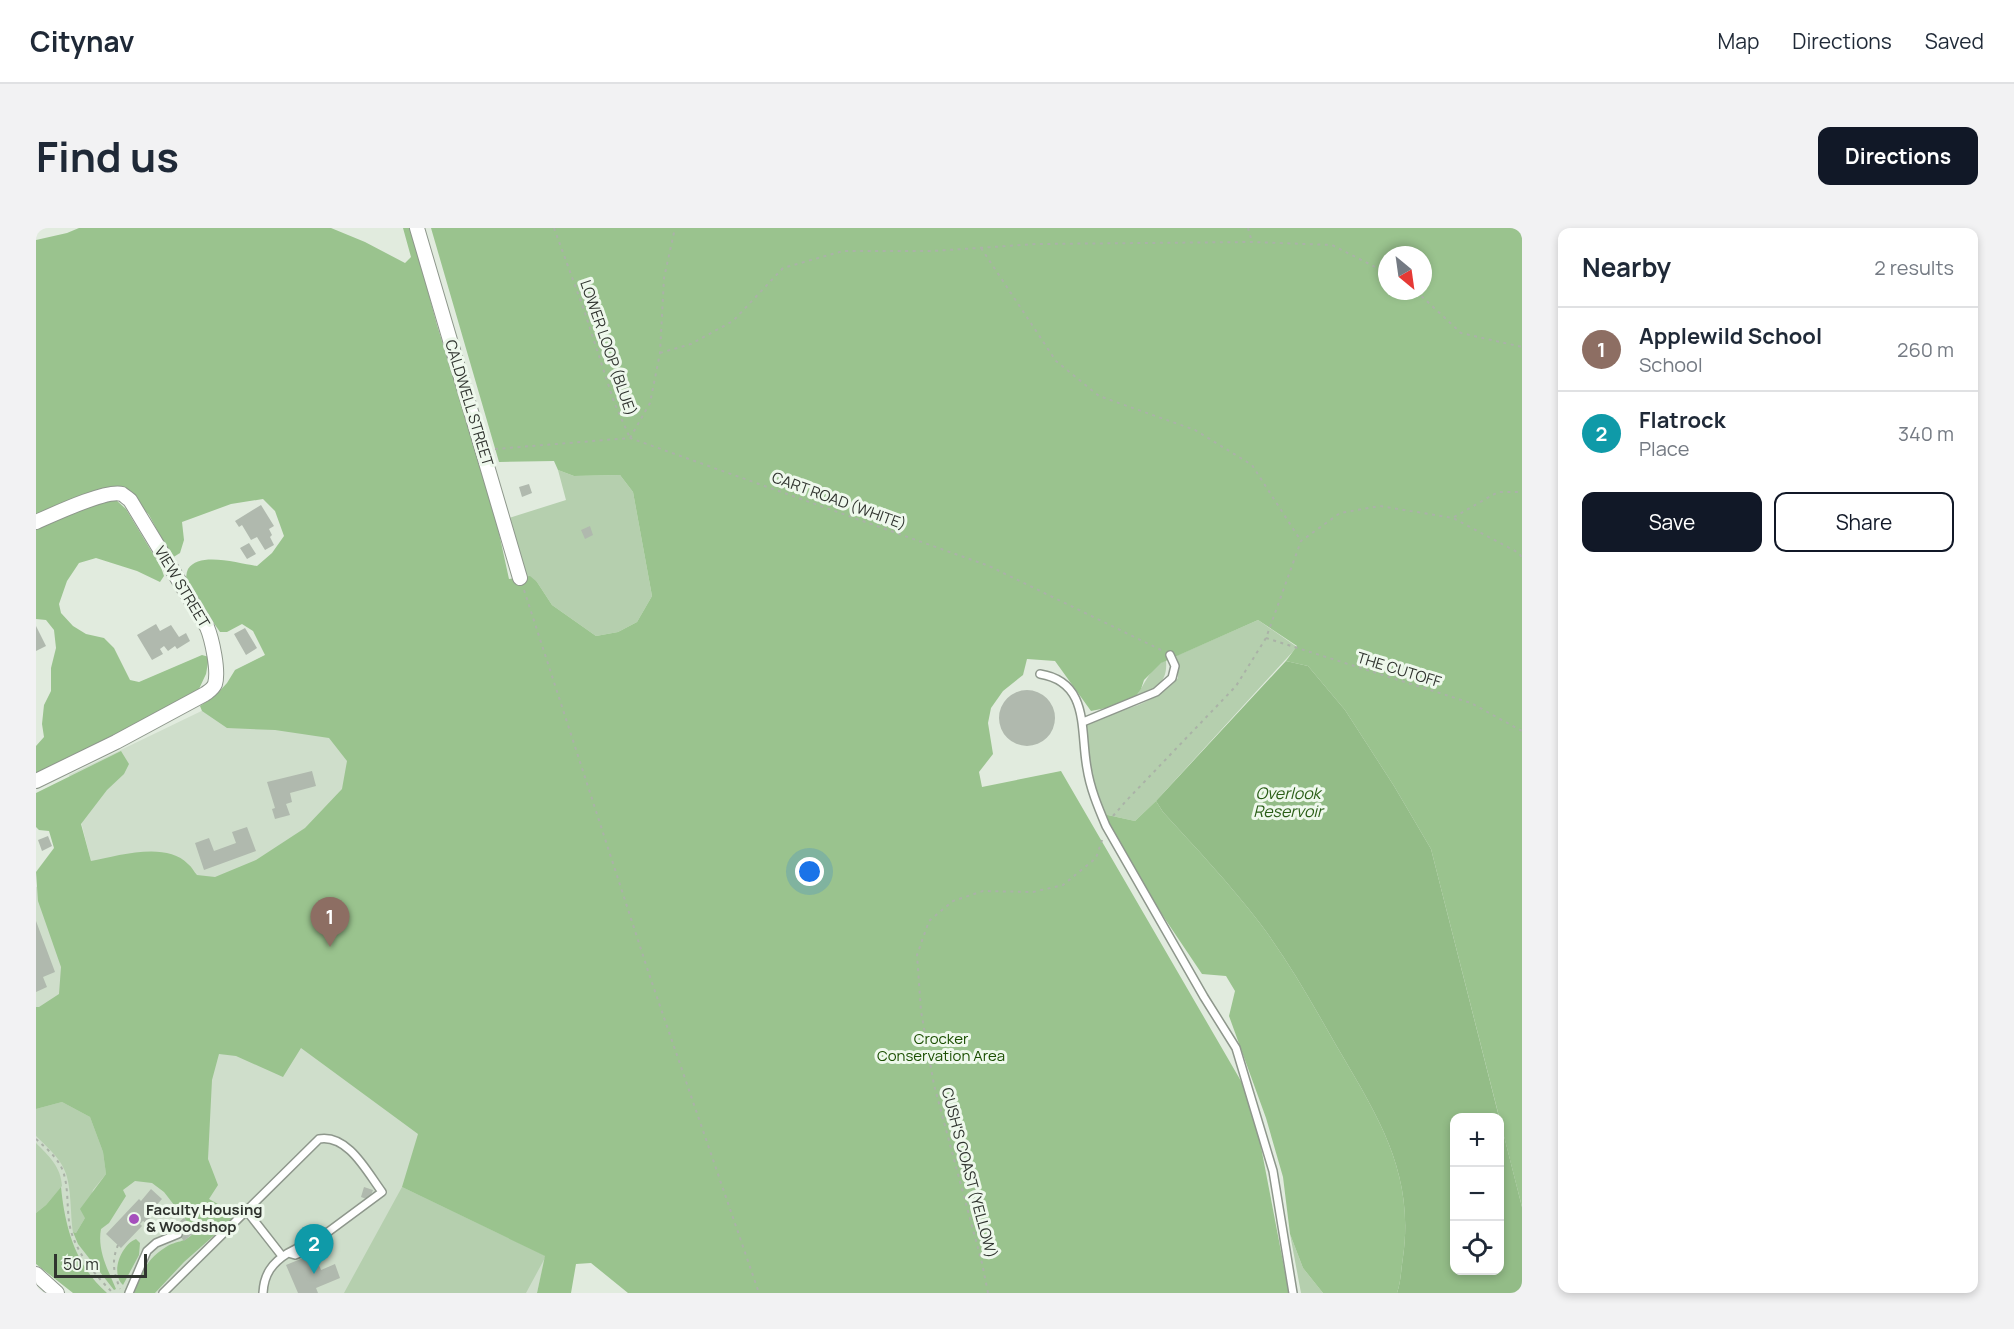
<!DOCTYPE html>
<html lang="en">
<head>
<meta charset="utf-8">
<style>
	:root { --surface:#fff; --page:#f2f2f3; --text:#1f2937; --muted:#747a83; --line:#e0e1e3; --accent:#111827 }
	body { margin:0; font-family:Manrope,sans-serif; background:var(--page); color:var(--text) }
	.controls { position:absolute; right:18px; bottom:18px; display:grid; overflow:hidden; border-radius:12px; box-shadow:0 3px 9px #0003 }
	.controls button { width:54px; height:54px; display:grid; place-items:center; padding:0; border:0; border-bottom:2px solid var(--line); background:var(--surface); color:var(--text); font:30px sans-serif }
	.compass { position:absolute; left:1342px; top:18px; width:54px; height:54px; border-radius:50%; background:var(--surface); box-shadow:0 3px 9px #0003; rotate:151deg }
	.scale { position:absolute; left:18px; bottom:15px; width:93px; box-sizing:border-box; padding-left:6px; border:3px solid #30342f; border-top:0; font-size:16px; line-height:21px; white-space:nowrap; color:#30342f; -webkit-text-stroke:4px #eef8ec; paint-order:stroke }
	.you { position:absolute; left:774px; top:644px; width:21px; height:21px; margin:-15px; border:4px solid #fff; border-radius:50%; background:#1a73e8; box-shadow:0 0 0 9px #1a73e833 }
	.badge { display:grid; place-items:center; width:39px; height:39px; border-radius:50%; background:var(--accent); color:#fff; font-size:20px; font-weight:700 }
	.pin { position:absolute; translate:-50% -50px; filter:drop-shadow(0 2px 3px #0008) }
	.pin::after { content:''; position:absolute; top:32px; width:21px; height:18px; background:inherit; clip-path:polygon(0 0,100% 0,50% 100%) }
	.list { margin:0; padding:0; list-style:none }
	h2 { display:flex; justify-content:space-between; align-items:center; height:78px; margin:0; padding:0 24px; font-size:26px }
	h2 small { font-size:20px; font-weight:400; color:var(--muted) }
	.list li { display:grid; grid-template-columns:39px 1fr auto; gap:18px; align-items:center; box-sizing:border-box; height:84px; padding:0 24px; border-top:2px solid var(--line) }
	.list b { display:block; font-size:22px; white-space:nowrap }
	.list p { margin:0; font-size:20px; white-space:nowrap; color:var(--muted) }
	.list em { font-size:20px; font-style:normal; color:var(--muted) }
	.actions { display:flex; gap:12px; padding:18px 24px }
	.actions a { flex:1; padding:14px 0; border:2px solid var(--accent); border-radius:12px; text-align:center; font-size:21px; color:var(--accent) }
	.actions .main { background:var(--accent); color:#fff }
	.icon { flex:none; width:33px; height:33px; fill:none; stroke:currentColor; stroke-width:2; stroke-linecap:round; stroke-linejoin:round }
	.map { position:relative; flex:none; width:1486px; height:1065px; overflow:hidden; border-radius:12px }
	header { display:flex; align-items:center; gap:36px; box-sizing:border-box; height:84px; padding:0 30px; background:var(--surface); border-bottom:2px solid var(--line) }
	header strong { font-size:28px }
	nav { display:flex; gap:33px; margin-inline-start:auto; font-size:21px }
	.intro { display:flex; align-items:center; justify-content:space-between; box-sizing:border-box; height:144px; padding:0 36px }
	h1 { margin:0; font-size:42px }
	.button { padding:15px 27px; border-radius:12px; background:var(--accent); color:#fff; font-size:21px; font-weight:700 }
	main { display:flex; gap:36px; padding:0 36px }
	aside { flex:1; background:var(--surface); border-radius:12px; box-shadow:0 3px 9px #0003 }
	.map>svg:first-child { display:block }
	.built { fill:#cfdecb }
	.green { fill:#b5cfae }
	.forest { fill:#9ac38e; fill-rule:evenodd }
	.water { fill:#93bc87 }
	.building { fill:#b0b9ae }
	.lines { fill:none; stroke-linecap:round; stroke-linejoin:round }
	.lane-casing { stroke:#8e978c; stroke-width:10 }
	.street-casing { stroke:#8e978c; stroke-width:16 }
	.path { stroke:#aab2a7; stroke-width:2; stroke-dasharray:3 4.5; stroke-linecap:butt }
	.lane { stroke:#fff; stroke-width:7 }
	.street { stroke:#fff; stroke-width:14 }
	.poi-dot { fill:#a54fbc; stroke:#eef8ec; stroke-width:2 }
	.labels { text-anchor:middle; stroke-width:6; stroke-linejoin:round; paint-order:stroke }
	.street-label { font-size:15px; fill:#30342f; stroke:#eef8ec }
	.park-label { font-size:15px; fill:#1b4f02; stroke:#eef8ec }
	.poi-label { font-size:15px; font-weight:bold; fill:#30342f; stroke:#eef8ec; text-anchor:start }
	.water-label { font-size:16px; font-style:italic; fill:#295d16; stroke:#eef8ec }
</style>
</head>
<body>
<header>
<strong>Citynav</strong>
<nav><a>Map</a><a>Directions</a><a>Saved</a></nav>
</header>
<div class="intro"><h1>Find us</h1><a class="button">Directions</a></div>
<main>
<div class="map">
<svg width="1486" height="1065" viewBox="0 0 1486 1065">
	<rect width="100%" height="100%" fill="#e1ebde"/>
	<!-- built -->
	<path class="built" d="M282,402L612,780L520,984L501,1065H42L0,1029V659L55,633L33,547L211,461L199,442Z"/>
	<!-- green -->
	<path class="green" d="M522,242L538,248L584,247L597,264L616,368L601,394L582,404L560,408L516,377L501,354L489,349L473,290L530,272Z
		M1222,392L1261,419L1120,573L1099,593L1067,586C1059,557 1048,526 1051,495L1056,491C1086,483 1121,475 1142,450L1140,428Z
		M1130,432C1132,455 1120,461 1100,468C1110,455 1114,439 1130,432Z
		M26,874L54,889L67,924L70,946L57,962L49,990L40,1005L37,1004C34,986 36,957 28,941C22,928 10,918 0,908V881Z
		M0,915C13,928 25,939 26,958L10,977L0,985Z
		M366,959L510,1028L490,1065H308Z
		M1254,1006L1267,1040L1287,1065H1265Z"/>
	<!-- forest -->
	<path class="forest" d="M43,0H295L329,14L369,35L375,29L367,0H375L401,97L456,273L473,351L494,348L501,354L516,377L560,408L582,404L601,394L616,368L597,264L584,247L538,248L522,242L518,233L463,234L395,0H1486V979L1395,621L1358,558L1309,482L1272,438L1250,433L1261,418L1222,392L1125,435L1108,452L1105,461L1100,468L1070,480L1055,483L1019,433L991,431L987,447L967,463L955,480L952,495L957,526L943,544L946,559L1025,543L1216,872L1253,1065H592L555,1035L540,1036L535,1065H501L509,1028L366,959L382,906L265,820L247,849L200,828L183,826L176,852L172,931L182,957L173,971L201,987L148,1034L119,1065H98C107,1044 109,1032 130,1019C141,1012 147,1016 159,1004L128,964L116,955L99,953L87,962L90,968L73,995L65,1001C61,1022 72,1042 80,1061L78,1062L42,1016L37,1004L40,1005L49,990L44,981L70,946L67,924L54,889L26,874L0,881V779H3L23,766L25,739L2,673L0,644L18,620L13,603L3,602L0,599V565L85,523L93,536L88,546L71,562L45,596L55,633C82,628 130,613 152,636C156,639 158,644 161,647L179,649L220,632L269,600L306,561L311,533L293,510L239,502L191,500L166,483L164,478L179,468L191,455L199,442L229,427L217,403L206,396L191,404H184L150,355C150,351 150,345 152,341C164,323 203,336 221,338L236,325L248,308L239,283L227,271L195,276L146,294L148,312L144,325L136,330L113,287L90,260H81L0,287V12L31,5ZM1351,27H1387V63H1351Z
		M80,272L90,281L125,339L128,348L124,354L101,343L60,330L43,335L31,353L23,376L25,385L37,398L50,406L68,410L78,420L94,452L103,454L166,427L173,429L170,446L163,461L131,480L39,528L0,545V518L8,509L6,496L8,477L15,463V440L20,420L18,402L10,392L0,391V299L56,276Z
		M1120,573L1127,584C1160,620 1193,655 1223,694C1252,732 1276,775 1300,817C1341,887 1379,944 1367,1029C1365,1041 1365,1054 1361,1065H1287L1267,1040L1254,1006L1247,949L1230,890L1193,788L1199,763L1190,748L1166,746L1121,679L1067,586L1099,593Z
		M25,959C29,999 39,1037 71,1065H37L0,1036V985L10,977Z
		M100,1011L104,1015L103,1027L87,1057C74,1045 85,1017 100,1011Z"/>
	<!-- water -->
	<path class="water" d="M1250,433L1272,438L1309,482L1358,558L1395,621L1463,889L1418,890V1042H1464V892L1486,979V1065H1361C1365,1054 1365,1041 1367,1029C1379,944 1341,887 1300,817C1276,775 1252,732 1223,694C1193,655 1160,620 1127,584L1120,573Z"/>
	<!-- building -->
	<path class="building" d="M493,256L496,265L486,269L483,259Z
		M225,277L238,298L233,301L236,307L234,309L238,317L229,322L221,309L215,312L206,297L203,299L199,293Z
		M554,298L557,307L549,311L545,302Z
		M213,315L220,326L211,331L204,320Z
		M120,396L124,403L135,397L143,409L150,405L154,413L141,421L139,418L132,423L128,418L124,421L127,426L116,432L101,407Z
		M0,398L10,418L0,423Z
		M209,400L221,420L210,427L198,406Z
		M963 490a28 28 0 1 1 56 0a28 28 0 1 1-56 0Z
		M276,543L280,558L254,565L256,574L250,576L254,587L239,591L236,581L239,580L231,554Z
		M211,599L220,623L168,642L159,615L173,610L178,623L200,615L196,604Z
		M12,608L16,618L6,623L2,612Z
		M0,693L19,744L7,749L11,759L0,764Z
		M328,959L337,962L333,972L325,969Z
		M115,961L126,971L115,983L112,987L114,990L110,995L107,993L104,996L106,998L85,1020L70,1006L103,971L105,973Z
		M148,990L159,1004L148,1013L136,999Z
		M272,1017L275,1026L278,1025L285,1042L299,1036L304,1050L280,1060L282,1065H262L250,1037L267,1030L263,1021Z"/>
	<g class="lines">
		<defs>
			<path id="lane" d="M1004,446C1054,454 1044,503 1051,540C1054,560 1062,579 1070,598L1168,769L1200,820L1237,943L1257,1065
				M1047,494L1120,464L1136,450L1139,438L1134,427
				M210,982L246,1028
				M93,1065L111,1023L120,1015L142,1006
				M127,1065L283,911C312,906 331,944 346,964L292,1004L252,1025
				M227,1065C228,1046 236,1035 252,1025L259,1027L264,1025"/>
			<path id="street" d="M381,0L484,350
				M0,294C16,287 71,261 86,266C89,268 91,270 94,272L171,399C176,411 183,443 179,456C177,461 173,463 169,466L80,514L0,553
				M0,1046L21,1065"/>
		</defs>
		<!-- lane casing -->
		<use href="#lane" class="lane-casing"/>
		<!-- street casing -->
		<use href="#street" class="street-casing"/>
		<!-- path -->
		<path class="path" d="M518,0L548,82L578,174L594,210
			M1212,0L1216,14
			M945,20L1020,133L1063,168L1159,202L1216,237L1265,313
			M1380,63L1425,105L1486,119
			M624,125L655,116L697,93L747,40L807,23H897L1001,16L1216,14L1296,17L1351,45
			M594,210L614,175L624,125L628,50L639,0
			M459,221L594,210L953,338L1125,422
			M1418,289L1462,264H1486
			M488,362L614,749L723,1065
			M1230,410L1435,475L1486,503
			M1077,588L1090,573L1200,458L1230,410L1265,313L1304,285L1344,278L1417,290L1483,325L1486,330
			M0,911C8,918 17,926 23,935C35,954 29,982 35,1003C42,1027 60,1048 77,1065
			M82,1017C75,1034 78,1045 84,1061
			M952,1065L946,1035L898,857L885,783L881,727L893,693L917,673L947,663L997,664L1027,657L1060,630L1066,612"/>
		<!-- lane -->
		<use href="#lane" class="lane"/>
		<!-- street -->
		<use href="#street" class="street"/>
	</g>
	<!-- markers -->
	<circle class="poi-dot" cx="98" cy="991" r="6"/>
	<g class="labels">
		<!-- street labels -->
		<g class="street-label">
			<text transform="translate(572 120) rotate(71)" y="5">LOWER LOOP (BLUE)</text>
			<text transform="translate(433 175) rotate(73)" y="5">CALDWELL STREET</text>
			<text transform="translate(803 273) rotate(20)" y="5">CART ROAD (WHITE)</text>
			<text transform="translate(146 359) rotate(59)" y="5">VIEW STREET</text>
			<text transform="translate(1363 442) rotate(17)" y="5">THE CUTOFF</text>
			<text transform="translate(933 945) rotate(75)" y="5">CUSH'S COAST (YELLOW)</text>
		</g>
		<!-- park labels -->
		<g class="park-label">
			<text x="905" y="816">Crocker<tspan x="905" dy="17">Conservation Area</tspan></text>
		</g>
		<!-- poi labels -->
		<g class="poi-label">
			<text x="110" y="987">Faculty Housing<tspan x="110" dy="17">&amp; Woodshop</tspan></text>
		</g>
		<!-- water labels -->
		<g class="water-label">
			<text x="1252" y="571">Overlook<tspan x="1252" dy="18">Reservoir</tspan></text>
		</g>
	</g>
</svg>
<div class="controls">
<button>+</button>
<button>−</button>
<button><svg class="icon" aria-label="locate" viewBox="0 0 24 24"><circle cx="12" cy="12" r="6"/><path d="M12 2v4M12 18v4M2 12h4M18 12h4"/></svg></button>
</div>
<svg class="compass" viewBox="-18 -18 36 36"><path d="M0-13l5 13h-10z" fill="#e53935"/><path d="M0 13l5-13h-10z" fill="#747a83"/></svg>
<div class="scale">50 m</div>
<div class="you"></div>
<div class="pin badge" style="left:294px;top:719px;background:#8d6e63">1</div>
<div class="pin badge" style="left:278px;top:1046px;background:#0f9aa8">2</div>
</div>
<aside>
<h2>Nearby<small>2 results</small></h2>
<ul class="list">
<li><span class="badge" style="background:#8d6e63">1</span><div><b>Applewild School</b><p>School</p></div><em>260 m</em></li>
<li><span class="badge" style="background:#0f9aa8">2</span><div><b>Flatrock</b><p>Place</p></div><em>340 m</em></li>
</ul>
<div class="actions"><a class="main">Save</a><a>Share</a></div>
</aside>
</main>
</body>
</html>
